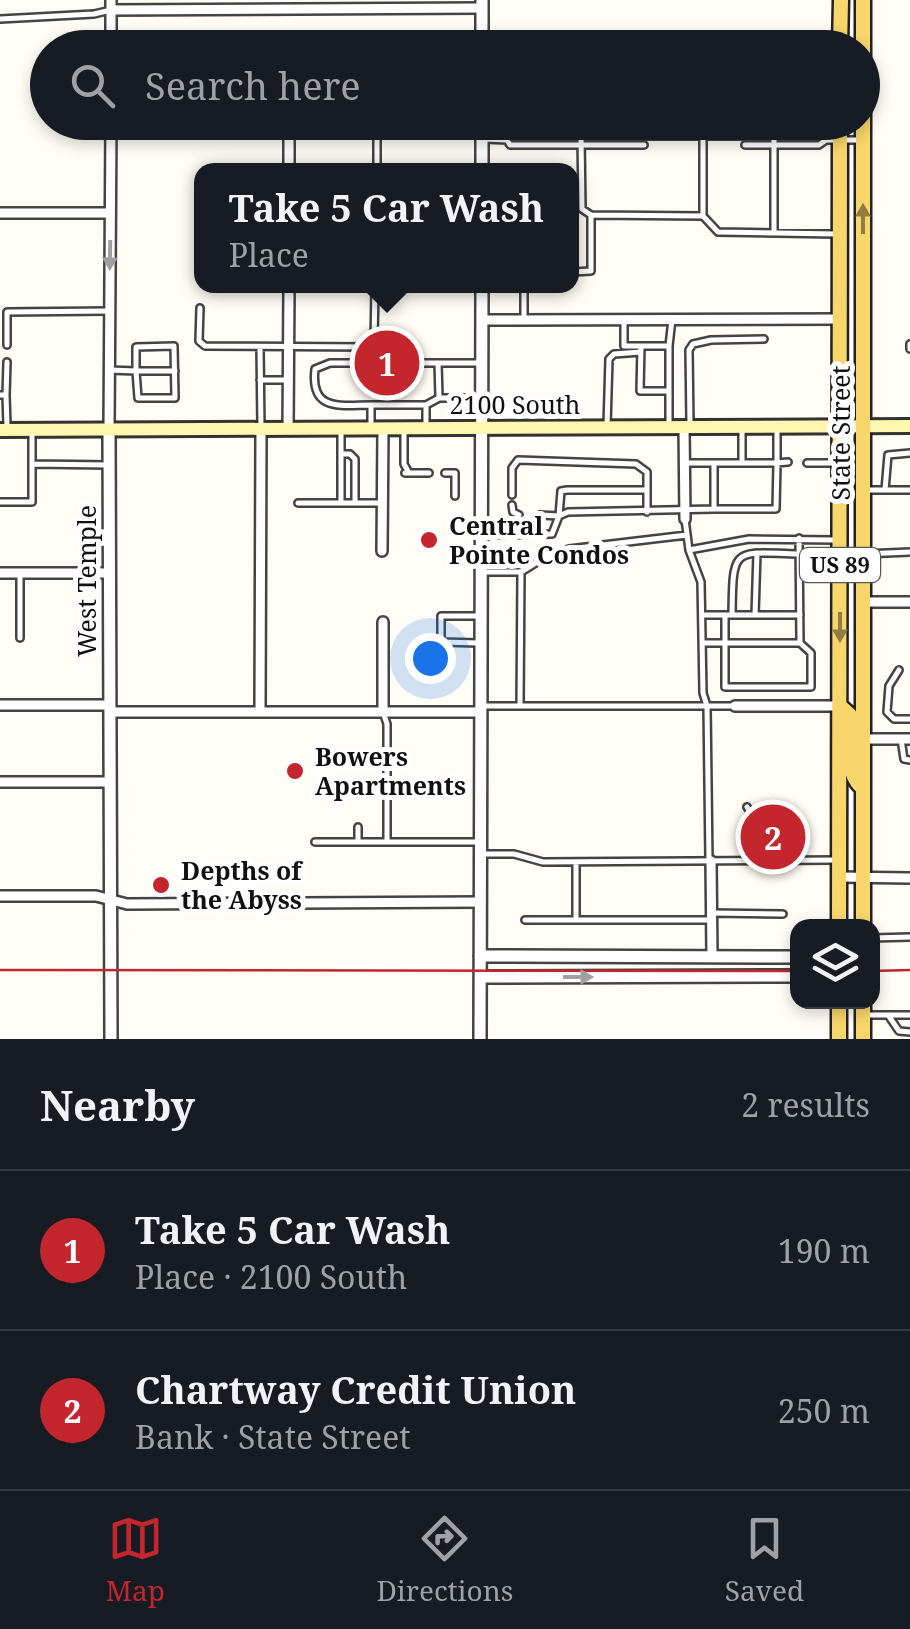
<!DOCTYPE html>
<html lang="en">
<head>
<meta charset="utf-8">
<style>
	:root { --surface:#171b24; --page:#242831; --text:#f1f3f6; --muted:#9ea1a6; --line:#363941; --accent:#c4262e }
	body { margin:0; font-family:"Noto Serif",serif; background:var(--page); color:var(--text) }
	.controls { position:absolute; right:30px; bottom:30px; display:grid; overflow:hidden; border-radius:20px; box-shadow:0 5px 15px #0003 }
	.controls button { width:90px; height:90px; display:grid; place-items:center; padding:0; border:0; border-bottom:2px solid var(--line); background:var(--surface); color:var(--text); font:50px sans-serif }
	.you { position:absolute; left:430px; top:658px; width:35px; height:35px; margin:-25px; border:8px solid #fff; border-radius:50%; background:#1a73e8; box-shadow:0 0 0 15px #1a73e833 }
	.badge { display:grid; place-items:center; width:65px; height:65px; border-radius:50%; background:var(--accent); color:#fff; font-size:32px; font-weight:700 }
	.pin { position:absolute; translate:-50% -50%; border:5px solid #fff; box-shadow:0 2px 10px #0006 }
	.popup { position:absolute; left:194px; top:163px; width:385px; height:130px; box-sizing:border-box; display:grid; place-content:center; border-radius:20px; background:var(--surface); filter:drop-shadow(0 2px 8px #0005); font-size:32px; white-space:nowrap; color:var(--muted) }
	.popup b { font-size:38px; color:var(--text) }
	.popup::after { content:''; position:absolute; left:50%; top:100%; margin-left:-20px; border:20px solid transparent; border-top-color:var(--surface) }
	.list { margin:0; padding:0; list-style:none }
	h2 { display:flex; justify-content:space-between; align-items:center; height:130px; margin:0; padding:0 40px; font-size:42px }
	h2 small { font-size:32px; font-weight:400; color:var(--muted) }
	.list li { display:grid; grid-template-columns:65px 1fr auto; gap:30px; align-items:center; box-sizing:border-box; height:160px; padding:0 40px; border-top:2px solid var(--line) }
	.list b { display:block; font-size:38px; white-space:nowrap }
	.list p { margin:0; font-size:32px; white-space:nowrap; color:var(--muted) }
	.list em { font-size:32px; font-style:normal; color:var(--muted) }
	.icon { flex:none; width:55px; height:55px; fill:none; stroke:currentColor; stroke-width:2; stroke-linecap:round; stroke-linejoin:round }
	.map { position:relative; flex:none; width:910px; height:1039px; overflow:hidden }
	.search { position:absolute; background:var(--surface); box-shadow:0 5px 15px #0003; left:30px; right:30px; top:30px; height:110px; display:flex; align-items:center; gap:25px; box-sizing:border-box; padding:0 35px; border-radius:55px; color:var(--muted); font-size:38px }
	.sheet { height:450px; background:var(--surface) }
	nav { display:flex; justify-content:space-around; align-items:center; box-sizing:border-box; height:140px; border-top:2px solid var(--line); background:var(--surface); font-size:28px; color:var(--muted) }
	nav a { display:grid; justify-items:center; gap:5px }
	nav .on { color:var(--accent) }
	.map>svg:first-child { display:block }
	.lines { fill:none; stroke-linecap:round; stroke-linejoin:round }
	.service-casing { stroke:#444; stroke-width:10 }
	.minor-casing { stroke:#444; stroke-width:14 }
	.tertiary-casing { stroke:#444; stroke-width:16 }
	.secondary-casing { stroke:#333; stroke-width:18 }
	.primary-casing { stroke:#222; stroke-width:19 }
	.service { stroke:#fff; stroke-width:5 }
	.minor { stroke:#fff; stroke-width:9 }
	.tertiary { stroke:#fff; stroke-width:11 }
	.secondary { stroke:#fff6b0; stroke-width:12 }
	.primary { stroke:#f9d66b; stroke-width:14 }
	.tram { stroke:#c4262e; stroke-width:2.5 }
	.oneway { fill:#917d42 }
	.oneway2 { fill:#a0a0a0 }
	.poi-dot { fill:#c4262e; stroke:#fff; stroke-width:4 }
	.labels { text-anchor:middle; stroke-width:10; stroke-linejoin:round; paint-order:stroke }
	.shield { fill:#fff; stroke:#585858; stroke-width:2.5 }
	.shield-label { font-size:22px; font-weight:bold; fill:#111 }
	.street-label { font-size:25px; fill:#111; stroke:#fff }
	.poi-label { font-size:25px; font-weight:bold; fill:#111; stroke:#fff; text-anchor:start }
</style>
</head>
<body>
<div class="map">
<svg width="910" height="1039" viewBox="0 0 910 1039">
	<rect width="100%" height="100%" fill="#fffdf5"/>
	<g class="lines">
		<defs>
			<path id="service" d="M0,19L94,14L111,10
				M581,135L582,209L591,215
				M703,135V216
				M485,139L507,140L510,136H819L826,140H861
				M507,140L510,145H644
				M745,145H819L826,140
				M377,170V122
				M774,233V136
				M572,272L591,271V215L703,216L718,232L836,234
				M200,308L199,341L205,346L367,347L374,343L375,286
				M524,320V288
				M624,320V346H640
				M910,344V349
				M7,345V312L109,311
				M669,346L672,319
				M260,347L261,429
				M109,370L136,371V347L174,346L175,398H138L136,371H175
				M260,380H287
				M0,395H6L7,426
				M6,395L7,362
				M439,397L438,363H478
				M371,405C340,405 310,412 315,369L330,363H438
				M426,405V425
				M669,424V346H641L640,391H669
				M690,424L689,350L693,344L711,340L764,339
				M371,426V405H426L439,398H481
				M607,426L609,359L614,354L641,352
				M341,431V503
				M404,431V464L409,473
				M742,431V463
				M341,454H350L355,459V503
				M685,463H777V428
				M807,463H839
				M32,464L109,465
				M405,473H429
				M445,473H455V496
				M866,490H910
				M885,490L888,455L910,453
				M512,495V468L518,460L636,464L647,472V512
				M0,502H32V433
				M298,503H383
				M512,505L513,512L519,515
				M714,509H776L777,463L788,462
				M540,515L559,516L561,491L567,490H647
				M685,519L689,550L701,582L703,693L707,706L709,861
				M483,535L552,534L559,516L568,512L714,509V463
				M689,550L749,539L835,540
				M864,554L910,552
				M484,572H521L542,559L569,549L687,535
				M20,573V638
				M703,615H725
				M732,615C733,546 732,552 800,554
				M755,615L757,553
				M800,615H725V687H811V653L800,643
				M478,643L441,642V616H481
				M702,643H800L799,538
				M899,670L889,686L887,712L894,719H910
				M484,706H733
				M520,706L521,572
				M383,712L387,724V842H478
				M901,739L904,759L910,760
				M358,827V842
				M315,842H387
				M748,849L754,846L751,813
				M745,851L748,849L751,813L747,807
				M484,854H514L543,862L837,860
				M576,863V920
				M712,913L783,914
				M525,920H712
				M872,938L910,937
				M866,1015H910
				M888,1015L899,1031L910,1032"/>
			<path id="minor" d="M111,10L482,8
				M111,48V0
				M289,170V122
				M0,213H110
				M482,320L840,319
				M684,427L685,519
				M288,429L289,286
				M109,430L111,122
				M382,551L383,429
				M0,573H110
				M864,602H910
				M383,622V712
				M0,705H110
				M735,706H840
				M110,712H481
				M260,712L261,429
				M864,739H910
				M0,782H110
				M711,861L712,956
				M839,877L910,878
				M0,896H96L127,904L481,902"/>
			<path id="tertiary" d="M482,48V0
				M482,122V170
				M109,430L111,1039
				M480,956L798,957
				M481,977L798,976
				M480,1039L482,286"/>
			<path id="secondary" d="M0,430L910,426"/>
			<path id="primary" d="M840,48L841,0
				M840,706L850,715C851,737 844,775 863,788
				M839,926L840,122
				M863,926V0
				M839,1039V1002
				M863,1039V1002"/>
		</defs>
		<!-- service casing -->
		<use href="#service" class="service-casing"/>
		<!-- minor casing -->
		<use href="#minor" class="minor-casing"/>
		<!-- tertiary casing -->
		<use href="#tertiary" class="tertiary-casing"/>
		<!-- secondary casing -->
		<use href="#secondary" class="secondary-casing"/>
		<!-- primary casing -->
		<use href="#primary" class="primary-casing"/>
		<!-- service -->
		<use href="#service" class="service"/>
		<!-- minor -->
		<use href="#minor" class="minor"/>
		<!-- tertiary -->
		<use href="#tertiary" class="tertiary"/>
		<!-- secondary -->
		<use href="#secondary" class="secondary"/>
		<!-- primary -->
		<use href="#primary" class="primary"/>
		<!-- tram -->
		<path class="tram" d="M0,970L798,971
			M872,971L910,970"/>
	</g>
	<!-- one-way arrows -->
	<defs><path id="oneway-solid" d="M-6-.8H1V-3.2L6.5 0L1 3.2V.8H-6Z" transform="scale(2.5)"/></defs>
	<g class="oneway">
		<use href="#oneway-solid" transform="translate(863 219) rotate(-90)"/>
		<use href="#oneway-solid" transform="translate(840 627) rotate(90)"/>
	</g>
	<g class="oneway2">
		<use href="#oneway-solid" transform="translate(110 255) rotate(91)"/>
		<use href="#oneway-solid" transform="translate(578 977)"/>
	</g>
	<!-- markers -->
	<g class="poi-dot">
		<circle cx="429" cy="540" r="10"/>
		<circle cx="295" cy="771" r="10"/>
		<circle cx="161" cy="885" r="10"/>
	</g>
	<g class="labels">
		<!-- shield labels -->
		<rect class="shield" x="800" y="548" width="80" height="34" rx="8"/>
		<g class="shield-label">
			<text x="840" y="573">US 89</text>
		</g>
		<!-- street labels -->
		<g class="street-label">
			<text x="515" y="414">2100 South</text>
			<text transform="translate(841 433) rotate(-90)" y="9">State Street</text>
			<text transform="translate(87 581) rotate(-90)" y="9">West Temple</text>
		</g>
		<!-- poi labels -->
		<g class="poi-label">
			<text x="449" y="535">Central<tspan x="449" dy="29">Pointe Condos</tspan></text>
			<text x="315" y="766">Bowers<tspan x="315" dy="29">Apartments</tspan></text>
			<text x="181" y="880">Depths of<tspan x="181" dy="29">the Abyss</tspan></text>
		</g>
	</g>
</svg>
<div class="controls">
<button><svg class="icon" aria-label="layers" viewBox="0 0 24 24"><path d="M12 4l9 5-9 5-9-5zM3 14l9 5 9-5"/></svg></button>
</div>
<div class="you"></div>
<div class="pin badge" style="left:387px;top:363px">1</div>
<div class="popup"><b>Take 5 Car Wash</b>Place</div>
<div class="pin badge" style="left:773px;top:837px">2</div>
<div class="search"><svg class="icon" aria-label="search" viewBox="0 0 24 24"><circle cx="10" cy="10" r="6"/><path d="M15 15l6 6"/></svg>Search here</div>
</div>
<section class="sheet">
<h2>Nearby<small>2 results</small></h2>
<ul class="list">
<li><span class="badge">1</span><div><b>Take 5 Car Wash</b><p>Place · 2100 South</p></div><em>190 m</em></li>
<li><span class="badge">2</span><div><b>Chartway Credit Union</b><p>Bank · State Street</p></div><em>250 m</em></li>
</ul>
</section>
<nav>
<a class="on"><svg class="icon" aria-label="map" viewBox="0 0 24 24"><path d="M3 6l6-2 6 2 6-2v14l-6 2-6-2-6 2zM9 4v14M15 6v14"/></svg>Map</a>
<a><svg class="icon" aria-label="directions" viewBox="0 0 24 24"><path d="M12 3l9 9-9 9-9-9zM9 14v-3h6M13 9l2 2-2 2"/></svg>Directions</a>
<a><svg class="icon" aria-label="saved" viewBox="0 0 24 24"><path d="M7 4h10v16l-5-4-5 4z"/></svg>Saved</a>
</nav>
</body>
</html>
